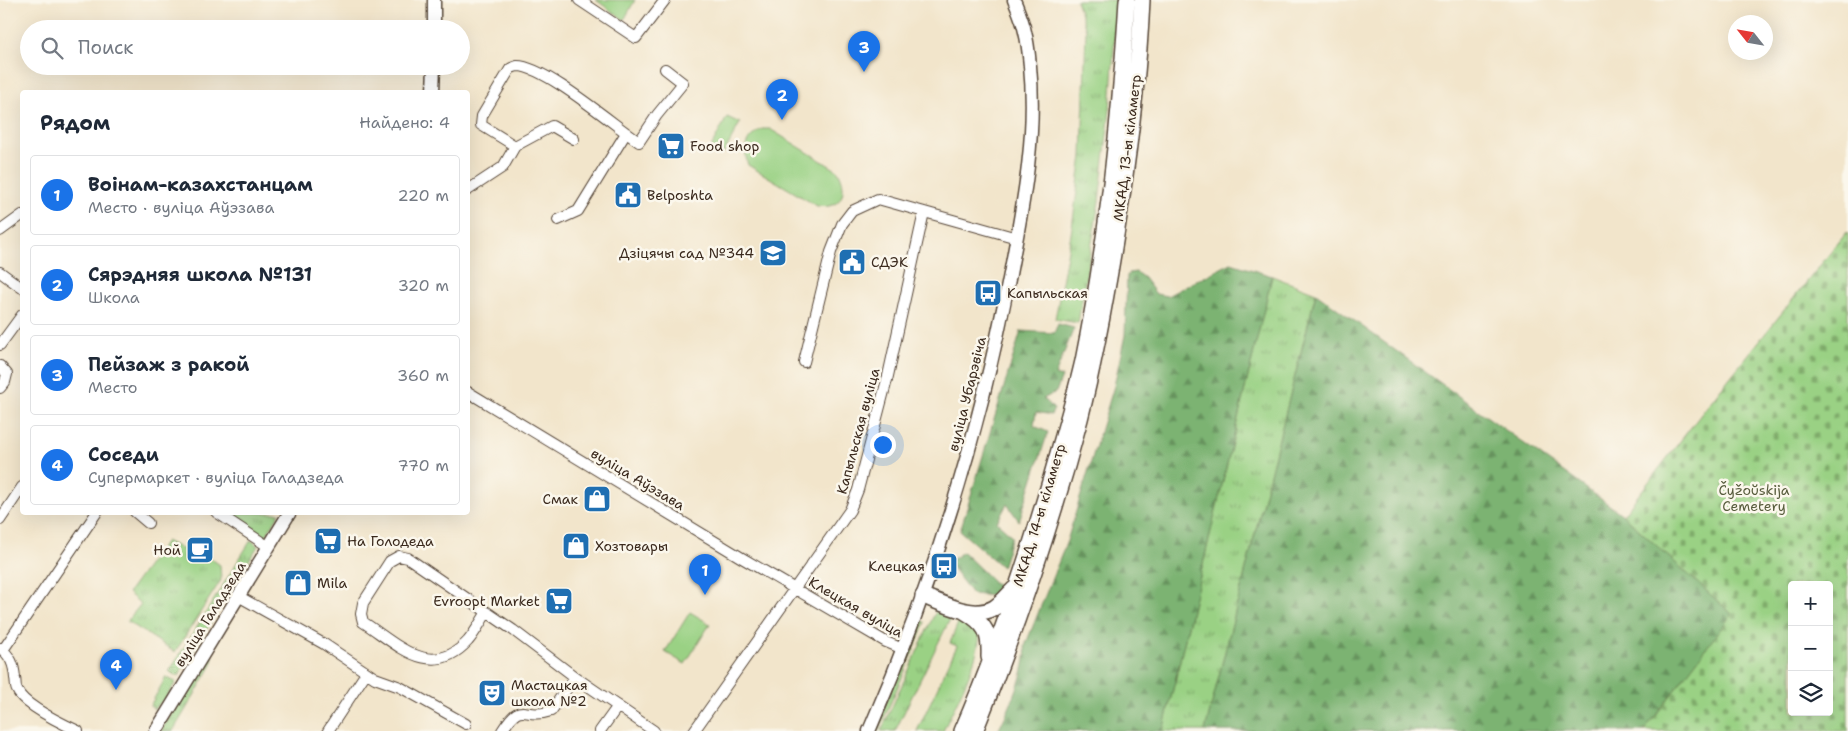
<!DOCTYPE html>
<html lang="ru">
<head>
<meta charset="utf-8">
<style>
	:root { --surface:#fff; --page:#f2f2f3; --text:#1f2937; --muted:#747a83; --line:#e0e1e3; --accent:#1a73e8 }
	body { margin:0; font-family:"Shantell Sans",sans-serif; background:var(--page); color:var(--text) }
	.controls { position:absolute; right:15px; bottom:15px; display:grid; overflow:hidden; border-radius:5px; box-shadow:0 5px 20px #0002 }
	.controls button { width:45px; height:45px; display:grid; place-items:center; padding:0; border:0; border-bottom:1px solid var(--line); background:var(--surface); color:var(--text); font:25px sans-serif }
	.compass { position:absolute; left:1728px; top:15px; width:45px; height:45px; border-radius:50%; background:var(--surface); box-shadow:0 5px 20px #0002; rotate:301deg }
	.you { position:absolute; left:882px; top:444px; width:18px; height:18px; margin:-12px; border:4px solid #fff; border-radius:50%; background:#1a73e8; box-shadow:0 0 0 8px #1a73e833 }
	.badge { display:grid; place-items:center; width:32px; height:32px; border-radius:50%; background:var(--accent); color:#fff; font-size:16px; font-weight:700 }
	.pin { position:absolute; translate:-50% -41px; filter:drop-shadow(0 1px 2px #0008) }
	.pin::after { content:''; position:absolute; top:26px; width:18px; height:15px; background:inherit; clip-path:polygon(0 0,100% 0,50% 100%) }
	.list { margin:0; padding:0; list-style:none }
	h2 { display:flex; justify-content:space-between; align-items:center; height:65px; margin:0; padding:0 20px; font-size:21px }
	h2 small { font-size:16px; font-weight:400; color:var(--muted) }
	.list li { display:grid; grid-template-columns:32px 1fr auto; gap:15px; align-items:center; box-sizing:border-box; height:80px; margin:0 10px 10px; padding:0 10px; border:1px solid var(--line); border-radius:5px }
	.list b { display:block; font-size:19px; white-space:nowrap }
	.list p { margin:0; font-size:16px; white-space:nowrap; color:var(--muted) }
	.list em { font-size:16px; font-style:normal; color:var(--muted) }
	.icon { flex:none; width:28px; height:28px; fill:none; stroke:currentColor; stroke-width:2; stroke-linecap:round; stroke-linejoin:round }
	.map { position:relative; flex:none; width:1848px; height:731px; overflow:hidden }
	.search { position:absolute; background:var(--surface); box-shadow:0 5px 20px #0002; left:20px; top:20px; width:450px; height:55px; display:flex; align-items:center; gap:12px; box-sizing:border-box; padding:0 18px; border-radius:28px; color:var(--muted); font-size:19px }
	.panel { position:absolute; background:var(--surface); box-shadow:0 5px 20px #0002; left:20px; top:90px; width:450px; height:425px; border-radius:5px }
	.map>svg:first-child { display:block }
	.grass { fill:url(#grass-tufts); stroke:#6a7e51 }
	.forest { fill:url(#forest-firs); stroke:#5b6e48 }
	.cemetery { fill:url(#cemetery-stones); stroke:#6a7e51; fill-rule:evenodd }
	.pitch { fill:#9ad184; stroke:#6a7e51 }
	.lines { fill:none; stroke-linecap:round; stroke-linejoin:round }
	.minor-casing { stroke:#564638; stroke-width:12 }
	.major-casing { stroke:#564638; stroke-width:15 }
	.highway-casing { stroke:#564638; stroke-width:18 }
	.minor { stroke:#fff; stroke-width:10 }
	.major { stroke:#fff; stroke-width:12 }
	.highway { stroke:#fff; stroke-width:15 }
	.labels { text-anchor:middle; stroke-width:5; stroke-linejoin:round; paint-order:stroke }
	.poi-label { font-size:14px; fill:#3b2a1e; stroke:#fbf7ec; text-anchor:start }
	.street-label { font-size:14px; fill:#3b2a1e; stroke:#fbf7ec }
	.park-label { font-size:14px; fill:#585c3d; stroke:#fbf7ec }
</style>
</head>
<body>
<div class="map">
<svg width="1848" height="731" viewBox="0 0 1848 731">
	<defs>
		<pattern id="grass-tufts" width="24" height="20" patternUnits="userSpaceOnUse" patternTransform="scale(1.25)"><rect width="24" height="20" fill="#9ad184"/><path d="M3 7l-1-3M5 7V3M7 7l1-3M15 17l-1-3M17 17v-4M19 17l1-3" fill="none" stroke="#7faa6b"/></pattern>
		<pattern id="forest-firs" width="22" height="20" patternUnits="userSpaceOnUse" patternTransform="scale(1.25)"><rect width="22" height="20" fill="#7bb372"/><path d="M5 1l3.5 6h-7zM16 11l3.5 6h-7z" fill="#66925d"/></pattern>
		<pattern id="cemetery-stones" width="16" height="16" patternUnits="userSpaceOnUse" patternTransform="scale(1.25)"><rect width="16" height="16" fill="#9ad184"/><path d="M2 7V4a2 2 0 0 1 4 0v3zM10 15v-3a2 2 0 0 1 4 0v3z" fill="#7faa6b"/></pattern>
	</defs>
	<rect width="100%" height="100%" fill="#fbf7ec"/>
	<filter id="ink" filterUnits="userSpaceOnUse"><feTurbulence type="fractalNoise" baseFrequency=".02" numOctaves="2"/><feDisplacementMap in="SourceGraphic" scale="10" xChannelSelector="R" yChannelSelector="G"/><feConvolveMatrix kernelMatrix="1 2 1 2 8 2 1 2 1" color-interpolation-filters="sRGB"/></filter>
	<filter id="wash" filterUnits="userSpaceOnUse"><feTurbulence type="fractalNoise" baseFrequency=".0096" numOctaves="4" result="noise"/><feDisplacementMap in="SourceGraphic" scale="20" xChannelSelector="R" yChannelSelector="G"/><feGaussianBlur stdDeviation="1.12" result="paint"/><feColorMatrix in="noise" values="0 0 0 0 0 0 0 0 0 0 0 0 0 0 0 0 0 1.4 0 .05"/><feComposite in="paint" operator="in"/></filter>
	<g filter="url(#wash)">
		<rect width="100%" height="100%" fill="#f2e5cb"/>
		<!-- grass -->
		<path class="grass" d="M1076,0H1117L1110,110L1099,201L1078,323L1055,319L1071,234L1082,156L1086,29Z
			M1272,276L1316,293L1205,731H1163Z
			M223,513H280L264,539Z
			M251,540L258,546L178,676L169,672Z
			M166,541L197,556L202,552L220,565L221,580L175,652L127,621L141,604L128,593Z
			M937,610L952,615L895,731H881L933,617Z
			M960,618L972,623L980,631C979,662 956,703 943,731H917L957,646L950,643Z
			M923,621L925,622C911,659 894,695 878,731H874L914,634L920,622Z
			M209,652L213,656L212,665L173,731H161Z
			M166,677L176,682L166,698L154,709L150,706Z"/>
		<!-- forest -->
		<path class="forest" d="M1231,263L1272,276L1163,731H998C1008,712 1029,667 1025,646L1067,541L1114,386L1125,335L1127,276L1129,273L1136,272L1144,278L1156,294L1167,296Z
			M1316,293L1623,515L1732,614L1644,731H1205Z
			M1058,324L1074,328L1055,375L1062,377L1056,392L1043,399L1054,409L1051,415L1036,412L1034,426L1048,432L1019,521L1007,504L997,522L1012,536L1002,567L960,531L1021,331L1054,333Z
			M963,552L999,587L994,596L972,594L948,562Z"/>
		<!-- cemetery -->
		<path class="cemetery" d="M1847,232L1848,233V731H1644L1732,614L1623,515L1719,391ZM1792,585H1829V712H1792Z"/>
		<!-- pitch -->
		<path class="pitch" d="M596,0H635L624,20Z
			M727,117L740,123L724,153L711,147Z
			M762,129H770L838,171C845,183 847,202 829,206C825,207 820,206 817,206L748,165C742,147 746,138 762,129Z
			M690,612L710,624L685,664L665,652Z"/>
	</g>
	<g filter="url(#ink)">
		<g class="lines">
			<defs>
				<path id="minor" d="M579,0L636,38L665,0
					M515,146L481,125L482,116L510,69C511,68 517,66 517,66C544,65 615,126 639,142L657,115L683,83L665,69
					M468,190L503,167L515,146L552,126L574,139
					M558,220L578,211L626,133
					M0,231L22,215
					M0,272L22,288
					M0,345L22,315
					M804,362L831,252L842,224L852,211L878,199L1017,238
					M0,366L7,374L5,382L0,388
					M468,392L742,558L886,642L903,649
					M135,512L148,523
					M216,512L269,547
					M0,520L22,487
					M238,596L324,644L375,678L400,687L466,724
					M487,612C481,621 475,633 468,641C431,681 397,644 363,622L361,614L363,603L390,561L399,556L408,558L513,630L575,677L654,731
					M0,648C11,656 14,665 15,678C16,681 15,687 17,690C23,705 63,724 78,731
					M3,650L97,512
					M328,731L366,673
					M502,731C523,697 522,721 551,711L575,677
					M600,731L618,706
					M694,731L850,510L858,490L888,376L924,212"/>
				<path id="major" d="M434,0V29
					M433,92L434,66
					M156,731L290,512
					M869,731C933,584 980,431 1010,274C1023,205 1037,136 1030,66C1029,55 1028,43 1025,32C1023,21 1018,10 1014,0"/>
				<path id="highway" d="M923,596C943,603 972,620 994,608C1002,603 1008,595 1014,589
					M964,611C986,624 990,633 989,657
					M962,731C998,649 1026,563 1051,478C1062,439 1074,400 1083,361C1107,242 1120,121 1127,0
					M975,731C1016,629 1052,525 1080,419C1098,348 1110,276 1121,203C1131,136 1139,68 1142,0"/>
			</defs>
			<!-- minor casing -->
			<use href="#minor" class="minor-casing"/>
			<!-- major casing -->
			<use href="#major" class="major-casing"/>
			<!-- highway casing -->
			<use href="#highway" class="highway-casing"/>
			<!-- minor -->
			<use href="#minor" class="minor"/>
			<!-- major -->
			<use href="#major" class="major"/>
			<!-- highway -->
			<use href="#highway" class="highway"/>
		</g>
	</g>
	<!-- icons -->
	<defs>
		<symbol id="supermarket-square" viewBox="-11 -11 22 22"><rect x="-9" y="-9" width="18" height="18" rx="4" fill="#1f6fb2" stroke="#fbf7ec"/><path d="M-6-5.5h2.5l.6 2H6L4.5 2H-2.5L-4.4-4H-6ZM-1.5 3.2a1.3 1.3 0 1 0 .1 0ZM3 3.2a1.3 1.3 0 1 0 .1 0Z" fill="#fff"/></symbol>
		<symbol id="civic-square" viewBox="-11 -11 22 22"><rect x="-9" y="-9" width="18" height="18" rx="4" fill="#1f6fb2" stroke="#fbf7ec"/><path d="M-.6-6.5H3V-4.5H.6V-3L4-1V1h2V6H-6V1h2V-1L-.6-3ZM-1.2 2.5V6h2.4V2.5Z" fill="#fff"/></symbol>
		<symbol id="school-square" viewBox="-11 -11 22 22"><rect x="-9" y="-9" width="18" height="18" rx="4" fill="#1f6fb2" stroke="#fbf7ec"/><path d="M0-5L7-2L0 1L-7-2ZM-4 1L0 2.5L4 1V4Q0 6-4 4Z" fill="#fff"/></symbol>
		<symbol id="bus-square" viewBox="-11 -11 22 22"><rect x="-9" y="-9" width="18" height="18" rx="4" fill="#1f6fb2" stroke="#fbf7ec"/><path d="M-5-6H5V4H4V6H2V4H-2V6H-4V4H-5ZM-3.5-4V0h7V-4ZM-3.5 1.2v1.5H-2V1.2ZM2 1.2v1.5H3.5V1.2Z" fill="#fff"/></symbol>
		<symbol id="shop-square" viewBox="-11 -11 22 22"><rect x="-9" y="-9" width="18" height="18" rx="4" fill="#1f6fb2" stroke="#fbf7ec"/><path d="M-5-2.5h2.3a2.7 3.5 0 0 1 5.4 0H5L5.5 6h-11ZM-1.5-2.5h3a1.5 2.3 0 0 0-3 0Z" fill="#fff"/></symbol>
		<symbol id="cafe-square" viewBox="-11 -11 22 22"><rect x="-9" y="-9" width="18" height="18" rx="4" fill="#1f6fb2" stroke="#fbf7ec"/><path d="M-5.5-4.5H6V0H3Q3 3.5 0 3.5H-2.5Q-5.5 3.5-5.5 0ZM3-3.2v2h1.7v-2ZM-6 4.5H4V6H-6Z" fill="#fff"/></symbol>
		<symbol id="theatre-square" viewBox="-11 -11 22 22"><rect x="-9" y="-9" width="18" height="18" rx="4" fill="#1f6fb2" stroke="#fbf7ec"/><path d="M-5-5.5Q0-4 5-5.5V0Q5 5 0 6Q-5 5-5 0ZM-3.3-2.5H-1v1.5H-3.3ZM1-2.5H3.3v1.5H1ZM-2.8 1Q0 5.5 2.8 1Z" fill="#fff"/></symbol>
	</defs>
	<g fill-rule="evenodd">
		<use href="#supermarket-square" x="655" y="130" width="32" height="32"/>
		<use href="#civic-square" x="612" y="179" width="32" height="32"/>
		<use href="#school-square" x="757" y="237" width="32" height="32"/>
		<use href="#civic-square" x="836" y="246" width="32" height="32"/>
		<use href="#bus-square" x="972" y="277" width="32" height="32"/>
		<use href="#shop-square" x="581" y="483" width="32" height="32"/>
		<use href="#supermarket-square" x="312" y="525" width="32" height="32"/>
		<use href="#shop-square" x="560" y="530" width="32" height="32"/>
		<use href="#cafe-square" x="184" y="534" width="32" height="32"/>
		<use href="#bus-square" x="928" y="550" width="32" height="32"/>
		<use href="#shop-square" x="282" y="567" width="32" height="32"/>
		<use href="#supermarket-square" x="543" y="585" width="32" height="32"/>
		<use href="#theatre-square" x="476" y="677" width="32" height="32"/>
	</g>
	<g class="labels">
		<!-- poi labels -->
		<g class="poi-label">
			<text x="690" y="151">Food shop</text>
			<text x="647" y="200">Belposhta</text>
			<text x="754" y="258" text-anchor="end">Дзіцячы сад №344</text>
			<text x="871" y="267">СДЭК</text>
			<text x="1007" y="298">Капыльская</text>
			<text x="578" y="504" text-anchor="end">Смак</text>
			<text x="347" y="546">На Голодеда</text>
			<text x="595" y="551">Хозтовары</text>
			<text x="181" y="555" text-anchor="end">Ной</text>
			<text x="925" y="571" text-anchor="end">Клецкая</text>
			<text x="317" y="588">Mila</text>
			<text x="540" y="606" text-anchor="end">Evroopt Market</text>
			<text x="511" y="690">Мастацкая<tspan x="511" dy="16">школа №2</tspan></text>
		</g>
		<!-- street labels -->
		<g class="street-label">
			<text transform="translate(1127 148) rotate(-83)" y="5">МКАД, 13-ы кіламетр</text>
			<text transform="translate(967 394) rotate(-76)" y="5">вуліца Убарэвіча</text>
			<text transform="translate(858 431) rotate(-75)" y="5">Капыльская вуліца</text>
			<text transform="translate(638 479) rotate(31)" y="5">вуліца Аўэзава</text>
			<text transform="translate(1039 515) rotate(-73)" y="5">МКАД, 14-ы кіламетр</text>
			<text transform="translate(856 607) rotate(30)" y="5">Клецкая вуліца</text>
			<text transform="translate(210 614) rotate(-58)" y="5">вуліца Галадзеда</text>
		</g>
		<!-- park labels -->
		<g class="park-label">
			<text x="1754" y="495">Čyžoŭskija<tspan x="1754" dy="16">Cemetery</tspan></text>
		</g>
	</g>
</svg>
<div class="controls">
<button>+</button>
<button>−</button>
<button><svg class="icon" aria-label="layers" viewBox="0 0 24 24"><path d="M12 4l9 5-9 5-9-5zM3 14l9 5 9-5"/></svg></button>
</div>
<svg class="compass" viewBox="-18 -18 36 36"><path d="M0-13l5 13h-10z" fill="#e53935"/><path d="M0 13l5-13h-10z" fill="#747a83"/></svg>
<div class="you"></div>
<div class="pin badge" style="left:705px;top:595px">1</div>
<div class="pin badge" style="left:782px;top:120px">2</div>
<div class="pin badge" style="left:864px;top:72px">3</div>
<div class="pin badge" style="left:116px;top:690px">4</div>
<div class="search"><svg class="icon" aria-label="search" viewBox="0 0 24 24"><circle cx="10" cy="10" r="6"/><path d="M15 15l6 6"/></svg>Поиск</div>
<section class="panel">
<h2>Рядом<small>Найдено: 4</small></h2>
<ul class="list">
<li><span class="badge">1</span><div><b>Воінам-казахстанцам</b><p>Место · вуліца Аўэзава</p></div><em>220 m</em></li>
<li><span class="badge">2</span><div><b>Сярэдняя школа №131</b><p>Школа</p></div><em>320 m</em></li>
<li><span class="badge">3</span><div><b>Пейзаж з ракой</b><p>Место</p></div><em>360 m</em></li>
<li><span class="badge">4</span><div><b>Соседи</b><p>Супермаркет · вуліца Галадзеда</p></div><em>770 m</em></li>
</ul>
</section>
</div>
</body>
</html>
